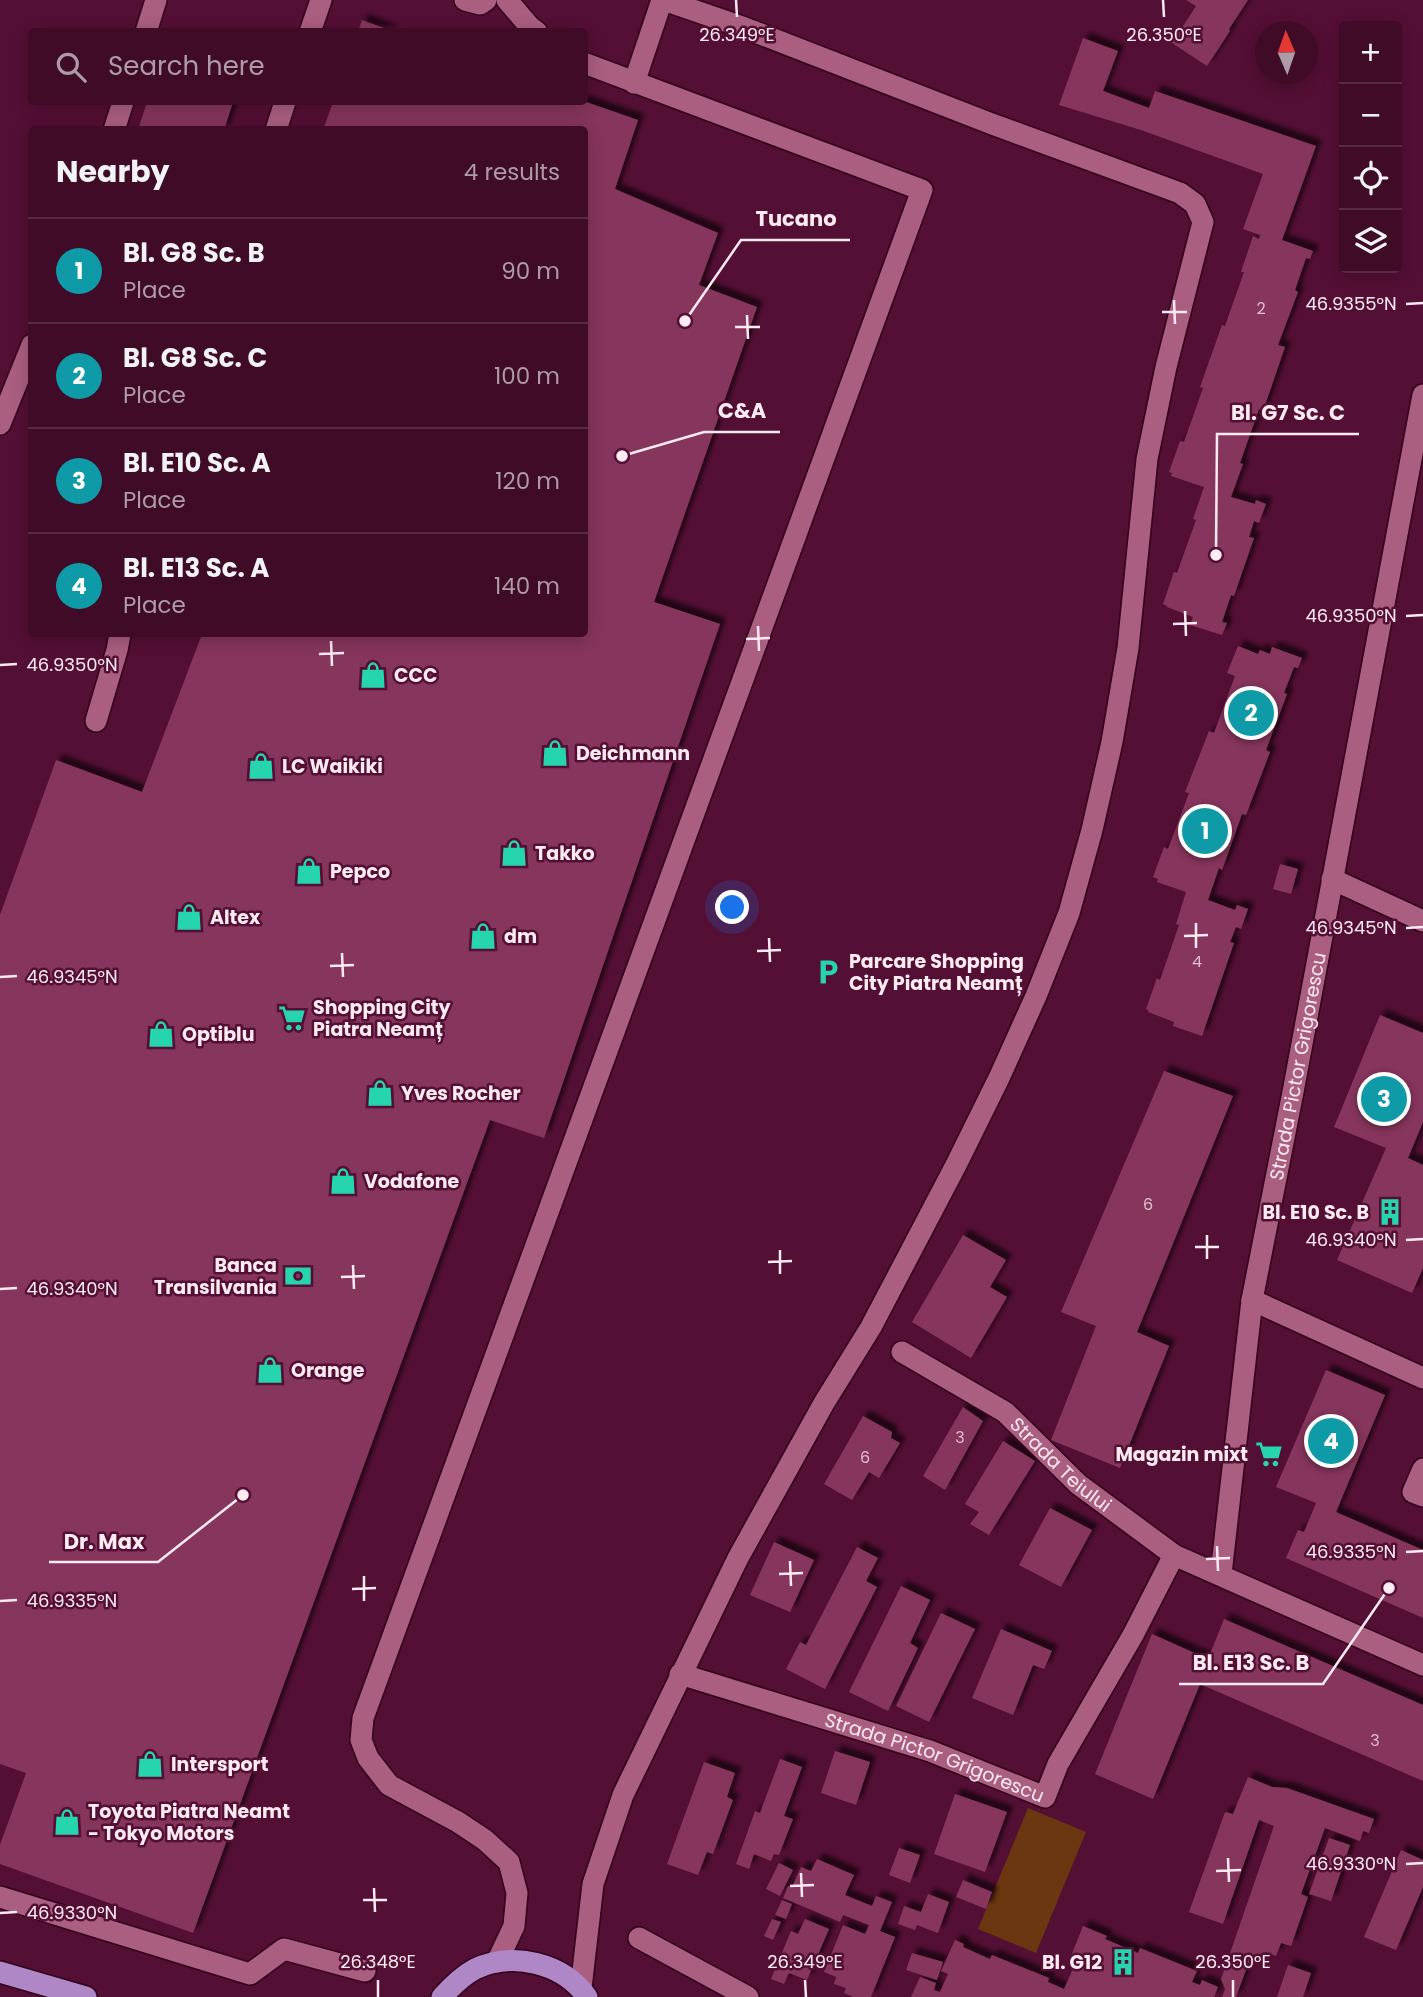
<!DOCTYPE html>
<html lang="en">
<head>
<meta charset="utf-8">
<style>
	:root { --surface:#3f0b27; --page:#46142f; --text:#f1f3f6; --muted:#ad9ba7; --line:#582b44; --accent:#b45309 }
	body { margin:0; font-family:Poppins,sans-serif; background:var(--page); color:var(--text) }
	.controls { position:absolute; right:21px; top:21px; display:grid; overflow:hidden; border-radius:7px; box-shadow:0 4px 18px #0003 }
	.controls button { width:63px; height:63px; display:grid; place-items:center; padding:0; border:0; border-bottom:2px solid var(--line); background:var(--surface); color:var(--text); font:35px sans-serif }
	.compass { position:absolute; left:1255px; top:21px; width:63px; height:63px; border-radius:50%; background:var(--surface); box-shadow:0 4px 18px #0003; rotate:358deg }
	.you { position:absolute; left:733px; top:908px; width:24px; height:24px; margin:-18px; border:5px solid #fff; border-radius:50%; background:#1a73e8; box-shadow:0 0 0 10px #1a73e833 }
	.badge { display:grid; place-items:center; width:46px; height:46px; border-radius:50%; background:var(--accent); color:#fff; font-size:23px; font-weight:700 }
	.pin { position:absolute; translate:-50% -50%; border:4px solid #fff; box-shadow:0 2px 7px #0006 }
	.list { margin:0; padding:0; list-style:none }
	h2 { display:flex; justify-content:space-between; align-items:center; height:91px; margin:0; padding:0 28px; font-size:30px }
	h2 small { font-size:23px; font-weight:400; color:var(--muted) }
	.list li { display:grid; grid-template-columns:46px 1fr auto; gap:21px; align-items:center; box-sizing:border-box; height:105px; padding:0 28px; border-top:2px solid var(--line) }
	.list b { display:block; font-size:26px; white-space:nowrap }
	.list p { margin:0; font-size:23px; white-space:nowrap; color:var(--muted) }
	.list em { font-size:23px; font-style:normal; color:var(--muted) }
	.icon { flex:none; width:38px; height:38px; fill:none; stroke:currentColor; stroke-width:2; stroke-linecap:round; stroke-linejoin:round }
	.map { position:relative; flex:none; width:1423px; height:1997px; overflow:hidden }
	.search { position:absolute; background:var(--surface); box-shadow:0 4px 18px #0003; left:28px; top:28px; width:560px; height:77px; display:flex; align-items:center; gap:18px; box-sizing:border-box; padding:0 24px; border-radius:7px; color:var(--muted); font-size:26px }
	.panel { position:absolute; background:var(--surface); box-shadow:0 4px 18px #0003; left:28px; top:126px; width:560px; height:511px; border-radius:7px }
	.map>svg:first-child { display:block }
	.green { fill:#6b3711 }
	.building { fill:#86365c; filter:url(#shadow) }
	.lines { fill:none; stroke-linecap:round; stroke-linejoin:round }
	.minor-casing { stroke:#31001b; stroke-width:24 }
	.major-casing { stroke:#31001b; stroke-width:24 }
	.minor { stroke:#aa5e80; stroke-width:21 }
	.major { stroke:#af87c6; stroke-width:21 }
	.ticks { fill:none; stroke:#fdebf2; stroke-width:2.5 }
	.labels { text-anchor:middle; stroke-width:5; stroke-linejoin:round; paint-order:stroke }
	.number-label { font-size:16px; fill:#dfbecc }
	.poi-label { font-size:19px; font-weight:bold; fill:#fdebf2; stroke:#540f34; text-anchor:start }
	.street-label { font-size:19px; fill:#fdebf2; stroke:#540f34 }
	.ticks-label { font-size:18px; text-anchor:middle; fill:#fdebf2; stroke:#540f34; stroke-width:5; stroke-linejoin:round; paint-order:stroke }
	.leader { fill:none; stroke:#fdebf2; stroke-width:2.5 }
	.callout-dot { fill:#fdebf2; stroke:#540f34; stroke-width:2.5 }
	.callout-label { font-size:21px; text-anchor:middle; font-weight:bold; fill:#fdebf2; stroke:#540f34; stroke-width:5; stroke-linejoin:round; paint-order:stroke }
</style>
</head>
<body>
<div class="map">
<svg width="1423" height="1997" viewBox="0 0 1423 1997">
	<defs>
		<filter id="shadow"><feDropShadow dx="6" dy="-6" stdDeviation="2" flood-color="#0009"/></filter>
	</defs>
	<rect width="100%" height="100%" fill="#540f34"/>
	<!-- green -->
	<path class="green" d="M1028,1808L1086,1832L1036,1953L978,1929Z"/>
	<!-- building -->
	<path class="building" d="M1186,0H1248L1229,29L1230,31L1207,66L1172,43L1196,6Z
		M362,20L392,31V32H358Z
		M1083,38L1118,51L1103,91L1149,108L1155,91L1316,146L1282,240L1313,251L1310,259L1306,258L1295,290L1298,292L1278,345L1285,347L1263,411L1259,409L1240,463L1243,464L1231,497L1255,504L1256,500L1266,504L1259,523L1254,521L1249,537L1254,538L1234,596L1231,595L1222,622L1227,623L1222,635L1190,625L1193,617L1167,607V606L1163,604L1174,572L1177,573L1196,520L1193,519L1204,487L1171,476L1172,473L1169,472L1180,441L1184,442L1203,388L1200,387L1222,325L1225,326L1244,272H1241L1253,236L1259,239L1260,235L1243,229L1263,174L1141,130L1059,105Z
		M147,102H233L224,130H138Z
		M333,102H586L638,120L615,189L718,233L699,285L757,307L654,602L720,624L544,1138L490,1120L193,1933L0,1864V1845L26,1773L0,1764V915L56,760L142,792L202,634H584V130H323Z
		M1238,646L1258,654L1260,650L1270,654L1272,647L1302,658L1298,668L1294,667L1284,693L1287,694L1266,750L1270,752L1246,815L1242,814L1222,870L1219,868L1208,900L1235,910L1237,905L1248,909L1241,929L1236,927L1230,942L1234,943L1202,1036L1173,1026L1174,1022L1148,1012L1149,1011L1146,1009L1157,978L1160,980L1179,925L1176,924L1186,892L1157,882L1158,879L1153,877L1164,847L1168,849L1189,793L1185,792L1209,731L1214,733L1235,676L1227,673Z
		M1280,864L1298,869L1291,894L1273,889Z
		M1380,1015L1423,1033V1122L1408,1158L1423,1165V1268L1412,1293L1337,1260L1386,1148L1334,1127Z
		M1164,1071L1233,1096L1137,1332L1169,1346L1120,1468L1051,1440L1096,1326L1061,1312Z
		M963,1235L1006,1260L990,1287L1007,1297L971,1358L912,1322Z
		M1326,1370L1385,1395L1336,1512L1423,1550V1618L1286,1558L1298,1530L1304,1532L1316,1503L1276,1487Z
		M963,1407L983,1421L945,1490L923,1476Z
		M863,1416L892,1432L891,1438L900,1443L879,1478L869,1472L852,1500L824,1484Z
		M1003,1441L1035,1461L989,1535L970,1524L979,1512L965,1504Z
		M1050,1508L1092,1530L1061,1587L1019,1565Z
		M774,1542L814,1560L790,1612L750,1595Z
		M857,1547L878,1558L866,1581L877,1587L825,1689L786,1669L800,1642L806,1645Z
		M901,1586L930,1600L910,1643L918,1648L888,1711L849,1692Z
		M941,1613L975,1629L929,1722L896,1706Z
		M1224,1619L1423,1705V1781L1200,1684L1153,1799L1095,1774L1152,1634L1208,1659Z
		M1001,1629L1052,1651L1044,1669L1033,1665L1013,1715L972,1698Z
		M835,1751L870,1762L856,1805L821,1793Z
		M780,1759L802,1767L784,1816L793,1819L779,1855L774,1854L771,1861L754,1854L749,1869L736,1864L755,1811L760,1813Z
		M704,1762L735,1773L727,1797L733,1800L713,1854L707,1852L698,1875L667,1864Z
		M1248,1777L1272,1787L1287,1788L1374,1819L1369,1833L1363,1831L1360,1841L1325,1828L1301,1894L1308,1897L1291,1946L1281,1943L1276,1956L1265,1952L1262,1960L1251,1956L1236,1997H1222L1225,1989L1221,1979L1274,1826L1259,1820L1223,1924L1189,1912L1225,1812L1233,1814Z
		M955,1794L1007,1812L985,1872L934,1854Z
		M1329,1838L1350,1845L1331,1901L1309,1894Z
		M899,1848L920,1855L910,1883L889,1875Z
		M1401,1850L1423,1860V1887L1396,1950L1364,1937Z
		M817,1859L854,1875L845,1895L872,1906L876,1896L892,1902L880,1931L895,1937L871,1997H853L844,1993L846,1988L834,1984L836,1977L824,1972L843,1925L865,1934L869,1925L843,1915L840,1922L783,1898L788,1886L792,1887L801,1867L811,1871Z
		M779,1863L793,1870L780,1896L766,1889Z
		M963,1880L992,1892L986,1909L956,1897Z
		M928,1894L949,1902L938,1933L917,1925L915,1930L898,1924L904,1906L921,1912Z
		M782,1900L792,1904L786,1919L775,1915Z
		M772,1919L781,1922L773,1940L764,1936Z
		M805,1919L829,1929L807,1980L789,1973L784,1984L771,1979L791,1931L798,1934Z
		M1083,1926L1107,1936L1105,1939L1138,1953L1140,1948L1197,1971L1192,1982L1200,1985L1202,1980L1218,1987L1214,1997H911L920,1977L936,1983L934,1990L940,1992L948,1974L941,1971L955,1940L964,1944L963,1947L990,1959L992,1955L1049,1978L1048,1982L1064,1989L1075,1964L1069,1961Z
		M912,1953L943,1962L937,1980L906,1970Z
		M1288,1965L1311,1973L1303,1997H1277Z"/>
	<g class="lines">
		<defs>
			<g id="minor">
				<path d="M465,0L480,4L486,0"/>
				<path d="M507,0L530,27L537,32"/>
				<path d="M146,32L156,0"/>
				<path d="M310,32L321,0"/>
				<path d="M634,83L662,0"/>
				<path d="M114,130L123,102"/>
				<path d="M276,130L285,102"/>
				<path d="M0,424L32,345"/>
				<path d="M96,721L117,650L120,634"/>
				<path d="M1332,879L1423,921"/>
				<path d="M1252,1300L1423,1378"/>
				<path id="s1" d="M902,1352L1005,1412L1078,1484L1174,1555L1423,1665"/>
				<path d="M1423,1469L1413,1492L1423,1496"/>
				<path id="s2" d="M1221,1574L1252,1300L1293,1092L1423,395"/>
				<path id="s3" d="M680,1674L930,1751L1045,1797L1058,1764L1133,1635L1174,1555"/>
				<path d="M0,1897L250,1974L284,1949L365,1971"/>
				<path d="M639,1938L748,1997"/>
				<path d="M497,1962L514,1926L517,1893L509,1862L485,1840L458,1822L389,1785L368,1758L361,1740L363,1718L922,190L584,63"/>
				<path d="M581,1988L593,1884L623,1795L738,1558L824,1403L871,1327L956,1165L999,1078L1036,996L1069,913L1092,830L1112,742L1128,648L1147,459L1166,367L1203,222L1195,204L1180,193L992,124L745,28L664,0"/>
			</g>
			<path id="major" d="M0,1972L86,1997
				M442,1997C452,1986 462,1976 475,1969C513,1951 563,1963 587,1997"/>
		</defs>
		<!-- minor casing -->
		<use href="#minor" class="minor-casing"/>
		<!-- major casing -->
		<use href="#major" class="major-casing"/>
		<!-- minor -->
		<use href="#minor" class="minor"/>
		<!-- major -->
		<use href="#major" class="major"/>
	</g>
	<!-- ticks -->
	<path class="ticks" d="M736,0L737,17M1163,0L1164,17M1174,300L1175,324M1406,304L1423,303M1162,312H1187M747,315L748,339M735,327H760M1185,611L1186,636M1406,616L1423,615M1173,624L1197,623M758,626L759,651M746,639L770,638M331,641L332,666M319,654L344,653M0,665L17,664M1196,923V948M1406,928L1423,927M1184,936L1208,935M769,938L770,962M757,951L781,950M342,953L343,977M330,966L354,965M0,977L17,976M1207,1235V1259M1406,1240L1423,1239M1195,1247H1219M780,1250V1274M768,1262L792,1261M353,1265L354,1289M341,1277L365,1276M0,1289L17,1288M1217,1546L1218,1571M1406,1552L1423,1551M1206,1559L1230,1558M790,1561L791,1586M779,1574L803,1573M364,1576V1601M352,1589L376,1588M0,1601L17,1600M1228,1858L1229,1882M1406,1864L1423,1863M1216,1871L1241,1870M801,1873L802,1897M790,1886L814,1885M374,1888L375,1912M363,1900H387M0,1913L17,1912M378,1980V1997M805,1980L806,1997M1233,1980V1997"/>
	<!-- icons -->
	<defs>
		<symbol id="shop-bare" viewBox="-9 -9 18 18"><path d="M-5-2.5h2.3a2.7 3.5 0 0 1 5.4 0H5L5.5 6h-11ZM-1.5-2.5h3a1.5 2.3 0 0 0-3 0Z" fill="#26d5ae" stroke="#540f34" stroke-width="2.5" paint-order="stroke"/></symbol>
		<symbol id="parking-bare" viewBox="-9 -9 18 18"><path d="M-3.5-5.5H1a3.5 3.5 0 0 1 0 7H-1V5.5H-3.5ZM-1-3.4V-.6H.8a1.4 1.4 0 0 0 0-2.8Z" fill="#26d5ae" stroke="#540f34" stroke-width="2.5" paint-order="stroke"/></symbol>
		<symbol id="supermarket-bare" viewBox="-9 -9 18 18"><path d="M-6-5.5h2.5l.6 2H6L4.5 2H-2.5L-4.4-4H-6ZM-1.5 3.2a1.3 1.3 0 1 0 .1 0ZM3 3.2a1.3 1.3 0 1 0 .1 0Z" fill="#26d5ae" stroke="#540f34" stroke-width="2.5" paint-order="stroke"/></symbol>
		<symbol id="building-bare" viewBox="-9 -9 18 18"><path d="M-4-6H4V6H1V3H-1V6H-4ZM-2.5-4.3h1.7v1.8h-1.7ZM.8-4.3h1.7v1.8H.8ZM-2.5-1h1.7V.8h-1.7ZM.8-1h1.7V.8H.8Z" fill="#26d5ae" stroke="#540f34" stroke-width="2.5" paint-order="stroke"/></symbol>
		<symbol id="bank-bare" viewBox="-9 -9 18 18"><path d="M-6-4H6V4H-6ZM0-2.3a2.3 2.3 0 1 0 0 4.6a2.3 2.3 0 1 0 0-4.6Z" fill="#26d5ae" stroke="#540f34" stroke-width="2.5" paint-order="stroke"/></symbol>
	</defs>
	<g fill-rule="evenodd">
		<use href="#shop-bare" x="354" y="656" width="38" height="38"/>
		<use href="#shop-bare" x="536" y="734" width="38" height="38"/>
		<use href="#shop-bare" x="242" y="747" width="38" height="38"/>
		<use href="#shop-bare" x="495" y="834" width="38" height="38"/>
		<use href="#shop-bare" x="290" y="852" width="38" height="38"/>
		<use href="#shop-bare" x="170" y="898" width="38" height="38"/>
		<use href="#shop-bare" x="464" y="917" width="38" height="38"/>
		<use href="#parking-bare" x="809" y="953" width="38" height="38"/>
		<use href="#supermarket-bare" x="273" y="999" width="38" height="38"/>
		<use href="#shop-bare" x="142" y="1015" width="38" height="38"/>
		<use href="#shop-bare" x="361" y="1074" width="38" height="38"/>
		<use href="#shop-bare" x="324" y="1162" width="38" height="38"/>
		<use href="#building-bare" x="1371" y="1193" width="38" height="38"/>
		<use href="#bank-bare" x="279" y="1257" width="38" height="38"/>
		<use href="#shop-bare" x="251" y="1351" width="38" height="38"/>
		<use href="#supermarket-bare" x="1250" y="1435" width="38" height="38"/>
		<use href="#shop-bare" x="131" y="1745" width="38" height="38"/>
		<use href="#shop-bare" x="48" y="1803" width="38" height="38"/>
		<use href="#building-bare" x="1104" y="1943" width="38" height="38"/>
	</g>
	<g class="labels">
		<!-- number labels -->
		<g class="number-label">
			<text x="1261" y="314">2</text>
			<text x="1197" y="967">4</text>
			<text x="1148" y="1210">6</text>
			<text x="960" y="1443">3</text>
			<text x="865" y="1463">6</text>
			<text x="1375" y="1746">3</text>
		</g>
		<!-- poi labels -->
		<g class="poi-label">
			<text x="394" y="682">CCC</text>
			<text x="576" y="760">Deichmann</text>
			<text x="282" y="773">LC Waikiki</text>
			<text x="535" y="860">Takko</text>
			<text x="330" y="878">Pepco</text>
			<text x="210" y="924">Altex</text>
			<text x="504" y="943">dm</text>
			<text x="849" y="968">Parcare Shopping<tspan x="849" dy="22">City Piatra Neamț</tspan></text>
			<text x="313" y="1014">Shopping City<tspan x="313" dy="22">Piatra Neamț</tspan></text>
			<text x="182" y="1041">Optiblu</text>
			<text x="401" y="1100">Yves Rocher</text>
			<text x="364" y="1188">Vodafone</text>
			<text x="1369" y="1219" text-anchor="end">Bl. E10 Sc. B</text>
			<text x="277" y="1272" text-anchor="end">Banca<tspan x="277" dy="22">Transilvania</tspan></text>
			<text x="291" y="1377">Orange</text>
			<text x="1248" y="1461" text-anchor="end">Magazin mixt</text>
			<text x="171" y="1771">Intersport</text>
			<text x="88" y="1818">Toyota Piatra Neamt<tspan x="88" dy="22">- Tokyo Motors</tspan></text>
			<text x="1102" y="1969" text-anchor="end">Bl. G12</text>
		</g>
		<!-- street labels -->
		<g class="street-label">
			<text dy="7" stroke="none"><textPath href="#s2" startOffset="514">Strada Pictor Grigorescu</textPath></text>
			<text dy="7" stroke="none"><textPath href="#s1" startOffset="196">Strada Teiului</textPath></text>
			<text dy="7" stroke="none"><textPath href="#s3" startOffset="268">Strada Pictor Grigorescu</textPath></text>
		</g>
	</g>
	<g class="ticks-label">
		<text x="737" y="41">26.349°E</text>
		<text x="1164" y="41">26.350°E</text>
		<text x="1351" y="310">46.9355°N</text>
		<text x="1351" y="622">46.9350°N</text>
		<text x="72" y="671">46.9350°N</text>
		<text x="1351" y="934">46.9345°N</text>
		<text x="72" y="983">46.9345°N</text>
		<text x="1351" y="1246">46.9340°N</text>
		<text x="72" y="1295">46.9340°N</text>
		<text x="1351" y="1558">46.9335°N</text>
		<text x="72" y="1607">46.9335°N</text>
		<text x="1351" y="1870">46.9330°N</text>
		<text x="72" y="1919">46.9330°N</text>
		<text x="378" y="1968">26.348°E</text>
		<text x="805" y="1968">26.349°E</text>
		<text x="1233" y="1968">26.350°E</text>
	</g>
	<!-- callouts -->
	<path class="leader" d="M685 321L741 240H850M622 456L704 432H780M1216 555L1217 434H1359M243 1495L158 1562H49M1389 1588L1323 1684H1179"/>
	<g class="callout-dot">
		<circle cx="685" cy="321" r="7"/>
		<circle cx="622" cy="456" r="7"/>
		<circle cx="1216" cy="555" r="7"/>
		<circle cx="243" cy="1495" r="7"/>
		<circle cx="1389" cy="1588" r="7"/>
	</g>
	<g class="callout-label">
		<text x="796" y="226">Tucano</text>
		<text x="742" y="418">C&amp;A</text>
		<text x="1288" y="420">Bl. G7 Sc. C</text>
		<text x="104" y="1549">Dr. Max</text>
		<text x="1251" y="1670">Bl. E13 Sc. B</text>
	</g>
</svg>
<div class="controls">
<button>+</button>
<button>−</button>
<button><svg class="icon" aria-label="locate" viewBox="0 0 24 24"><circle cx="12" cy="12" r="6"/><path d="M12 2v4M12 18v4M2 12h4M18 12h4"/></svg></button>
<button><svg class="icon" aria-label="layers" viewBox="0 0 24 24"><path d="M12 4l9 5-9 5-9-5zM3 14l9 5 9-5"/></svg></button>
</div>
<svg class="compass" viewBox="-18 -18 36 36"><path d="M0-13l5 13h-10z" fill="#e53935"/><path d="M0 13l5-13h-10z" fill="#ad9ba7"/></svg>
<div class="you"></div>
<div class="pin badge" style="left:1205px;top:831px;background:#0f9aa8">1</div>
<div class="pin badge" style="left:1251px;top:713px;background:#0f9aa8">2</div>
<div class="pin badge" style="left:1384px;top:1099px;background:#0f9aa8">3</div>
<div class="pin badge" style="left:1331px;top:1441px;background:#0f9aa8">4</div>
<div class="search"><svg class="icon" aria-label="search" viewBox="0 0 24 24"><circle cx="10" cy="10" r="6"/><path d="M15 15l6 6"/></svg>Search here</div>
<section class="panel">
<h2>Nearby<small>4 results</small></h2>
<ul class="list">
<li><span class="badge" style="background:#0f9aa8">1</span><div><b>Bl. G8 Sc. B</b><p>Place</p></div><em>90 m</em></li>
<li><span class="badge" style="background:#0f9aa8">2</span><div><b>Bl. G8 Sc. C</b><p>Place</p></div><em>100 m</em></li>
<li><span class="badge" style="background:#0f9aa8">3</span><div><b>Bl. E10 Sc. A</b><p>Place</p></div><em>120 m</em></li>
<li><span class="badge" style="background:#0f9aa8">4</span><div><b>Bl. E13 Sc. A</b><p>Place</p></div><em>140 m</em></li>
</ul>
</section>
</div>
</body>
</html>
